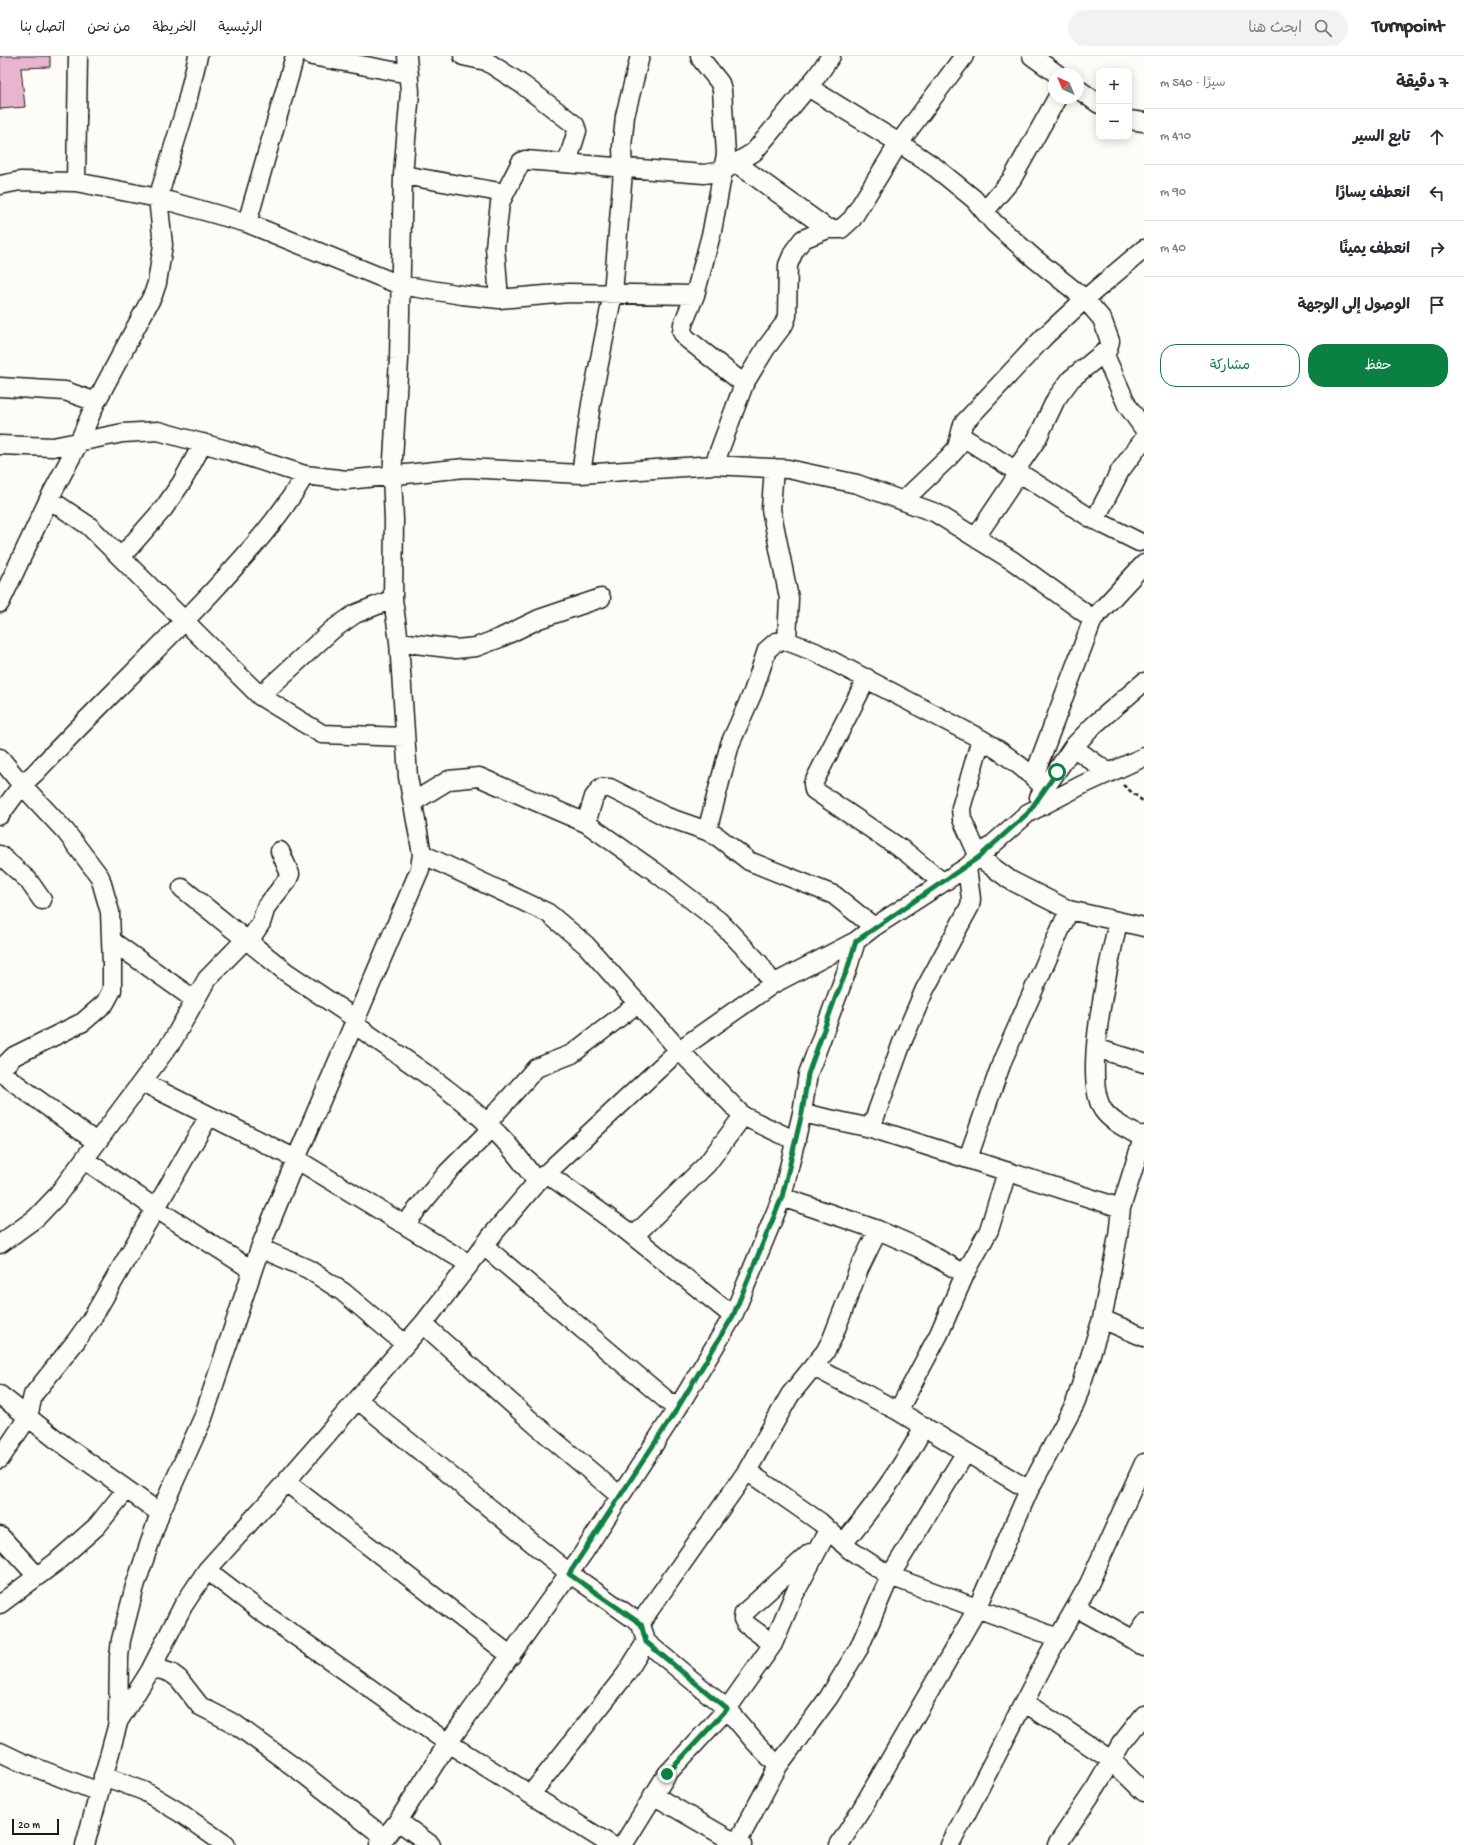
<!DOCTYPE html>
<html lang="ar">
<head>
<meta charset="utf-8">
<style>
	:root { --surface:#fff; --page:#f2f2f3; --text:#2b2b33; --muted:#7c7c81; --line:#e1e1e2; --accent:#0b8043 }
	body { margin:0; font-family:"Gochi Hand","Playpen Sans Arabic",sans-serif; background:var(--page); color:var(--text); direction:rtl }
	.controls { position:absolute; right:12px; top:12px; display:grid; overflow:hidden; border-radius:8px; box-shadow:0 2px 10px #0003 }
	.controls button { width:36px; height:36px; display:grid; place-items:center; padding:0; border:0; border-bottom:1px solid var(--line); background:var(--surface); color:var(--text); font:20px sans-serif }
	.compass { position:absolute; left:1048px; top:12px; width:36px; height:36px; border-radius:50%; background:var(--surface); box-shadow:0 2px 10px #0003; rotate:316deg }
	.scale { position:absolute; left:12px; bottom:10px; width:47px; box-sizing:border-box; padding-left:4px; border:2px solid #1c1c1c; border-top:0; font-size:11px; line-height:14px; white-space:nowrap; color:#1c1c1c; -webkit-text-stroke:3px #fdfcf7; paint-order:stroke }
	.stop { position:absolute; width:12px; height:12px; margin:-9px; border:3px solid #0b8043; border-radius:50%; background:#fff }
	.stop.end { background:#0b8043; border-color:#fff; box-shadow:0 1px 4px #0008 }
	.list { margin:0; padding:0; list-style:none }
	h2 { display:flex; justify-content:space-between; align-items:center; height:52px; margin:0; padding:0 16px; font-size:17px }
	h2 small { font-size:13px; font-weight:400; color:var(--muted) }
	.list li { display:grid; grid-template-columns:26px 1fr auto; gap:12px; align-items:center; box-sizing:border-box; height:56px; padding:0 16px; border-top:1px solid var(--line) }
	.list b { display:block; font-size:15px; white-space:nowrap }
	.list em { font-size:13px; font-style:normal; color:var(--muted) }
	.actions { display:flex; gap:8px; padding:12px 16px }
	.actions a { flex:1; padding:9px 0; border:1px solid var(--accent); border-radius:16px; text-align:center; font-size:14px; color:var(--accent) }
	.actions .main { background:var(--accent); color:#fff }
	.icon { flex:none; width:22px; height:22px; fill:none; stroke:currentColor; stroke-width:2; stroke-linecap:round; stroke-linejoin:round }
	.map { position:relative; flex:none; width:1144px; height:1789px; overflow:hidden; direction:ltr }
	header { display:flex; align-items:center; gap:24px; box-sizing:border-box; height:56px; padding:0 20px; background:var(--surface); border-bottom:1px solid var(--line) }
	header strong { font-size:19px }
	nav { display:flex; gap:22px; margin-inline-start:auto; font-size:14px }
	.search { width:280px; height:36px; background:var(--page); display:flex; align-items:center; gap:10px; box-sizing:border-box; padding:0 14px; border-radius:22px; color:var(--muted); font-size:15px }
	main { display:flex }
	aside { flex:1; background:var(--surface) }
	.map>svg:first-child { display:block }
	.building { fill:#e9b4cd; stroke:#1c1c1c }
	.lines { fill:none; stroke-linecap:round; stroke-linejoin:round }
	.minor-casing { stroke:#1c1c1c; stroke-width:21 }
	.path { stroke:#1c1c1c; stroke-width:2.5; stroke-dasharray:4 3; stroke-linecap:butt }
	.minor { stroke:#fdfcf7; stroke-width:18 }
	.route { stroke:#0b8043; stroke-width:5 }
</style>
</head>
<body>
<header>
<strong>Turnpoint</strong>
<div class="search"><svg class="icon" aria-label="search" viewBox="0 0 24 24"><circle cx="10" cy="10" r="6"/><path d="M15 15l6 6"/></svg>ابحث هنا</div>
<nav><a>الرئيسية</a><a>الخريطة</a><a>من نحن</a><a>اتصل بنا</a></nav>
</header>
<main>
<aside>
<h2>7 دقيقة<small>سيرًا · 540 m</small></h2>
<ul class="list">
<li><svg class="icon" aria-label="ahead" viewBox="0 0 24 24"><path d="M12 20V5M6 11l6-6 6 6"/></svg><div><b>تابع السير</b></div><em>410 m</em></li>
<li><svg class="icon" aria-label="left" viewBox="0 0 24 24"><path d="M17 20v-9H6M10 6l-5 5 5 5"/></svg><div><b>انعطف يسارًا</b></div><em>90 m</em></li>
<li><svg class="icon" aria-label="right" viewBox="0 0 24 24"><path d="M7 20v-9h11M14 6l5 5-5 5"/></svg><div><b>انعطف يمينًا</b></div><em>40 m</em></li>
<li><svg class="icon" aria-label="arrive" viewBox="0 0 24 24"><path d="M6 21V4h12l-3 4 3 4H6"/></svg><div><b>الوصول إلى الوجهة</b></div></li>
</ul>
<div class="actions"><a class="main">حفظ</a><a>مشاركة</a></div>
</aside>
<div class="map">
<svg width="1144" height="1789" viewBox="0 0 1144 1789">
	<rect width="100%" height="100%" fill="#fdfcf7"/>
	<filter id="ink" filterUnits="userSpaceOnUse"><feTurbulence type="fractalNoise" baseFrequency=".025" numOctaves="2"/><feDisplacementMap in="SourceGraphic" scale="8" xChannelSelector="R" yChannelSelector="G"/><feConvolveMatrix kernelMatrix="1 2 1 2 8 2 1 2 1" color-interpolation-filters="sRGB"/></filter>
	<g filter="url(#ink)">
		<!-- building -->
		<path class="building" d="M0,0H50V11L21,12L25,51L0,53Z"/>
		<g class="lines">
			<defs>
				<path id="minor" d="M312,0L409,18
					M463,0L486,5L523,29L575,69L577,75L567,107
					M700,0L701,3L720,27L722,34L726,98L712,175L695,239L683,268L682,276L686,282L744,328
					M1032,0L1057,18
					M808,31L899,87L936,112L974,143L994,167L1035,203L1085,243L1102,263L1110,285L1108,293L1071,323L1056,343L1037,383L1015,415
					M1078,33L1099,48
					M1129,64L1144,66
					M736,107L828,173
					M403,119L505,137
					M76,126L78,0
					M0,129L20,125L76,126L158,142L247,167L400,229L462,239L499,243L569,237L695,239
					M985,155L1012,123L1057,42
					M247,167L295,0
					M499,243L495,191L500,147L521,106L525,104L704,118L723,115L754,96L817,20L831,0
					M1104,297L1127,349L1144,373
					M0,331L65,335L96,346
					M961,380L1089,461L1139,486
					M0,389L53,391L123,377L158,375L227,394L305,419L347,424L465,412L581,418L714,409L788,413L857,428L936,457L1013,505L1093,563
					M714,409L744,328L766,292L784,268L787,260L788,209L794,195L803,183L828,173H841L852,163L899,87L964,0
					M774,412L771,453L789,542L787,585
					M581,418L591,348L613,237L623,116L622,91L625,60L640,0
					M49,443L89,470L260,640L322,678L405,681
					M903,445L949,401L957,392L963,368L1044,281L1085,243L1144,193
					M1095,464L1120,415L1144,383
					M976,481L1019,417
					M121,501L164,452L182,426L203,387
					M0,547L49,443L79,386L96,346L153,239L157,227L163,189L158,142L185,54L198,0
					M399,586L456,593L476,591L500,582L539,563L601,542
					M867,622L813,728L814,734L907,797L942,826
					M260,640L332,574L355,558L393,543
					M981,683L961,752L962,763L979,801L1010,824L1069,854L1144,871
					M1073,691L1109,717
					M0,702L22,729L66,776L100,821L110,856L112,909V934L105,947L83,966L14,1000L0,1014
					M1034,720L1093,563L1144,508
					M1039,741L1073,691L1094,669L1144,626
					M413,746L449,724L479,721L586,767L654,815L719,865L759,907L773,928
					M0,759L22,729L35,717C93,655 155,597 213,535C247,498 280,462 305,419
					M586,767L594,741L601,732H610L667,761L707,775L718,781L749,805L834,839L874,871
					M707,775L730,688L753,636L767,594L776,586L787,585L815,596L981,683C1009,700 1034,718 1054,743
					M422,798L548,857L586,889L679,994L743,1060L796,1085
					M0,799L28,824L42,844
					M182,832L286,916L356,963
					M1118,865C1110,906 1081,1020 1103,1054C1112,1067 1130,1074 1143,1082
					M112,885L195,944
					M249,885L261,867L266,851L288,823L290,818L280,795
					M354,968C403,1003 457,1035 499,1079C513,1093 525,1110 537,1126
					M1096,992L1144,1007
					M0,1016L96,1086
					M142,1026L296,1103L469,1208
					M802,1057L871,1072L1121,1152
					M487,1067L536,1012L572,998L638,947
					M871,1072L903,984L925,933L970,850L971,843L967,811
					M968,1102L1003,1003L1069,854
					M85,1104L155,1152L252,1214
					M546,1117L623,1172L733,1260
					M782,1141L878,1174L919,1192L965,1218
					M405,1168L448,1116L492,1072
					M634,1180L707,1108L743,1060
					M0,1188L36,1162L56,1141L173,984L207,923L246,883
					M484,1190L677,1353
					M260,1192L308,1213L343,1236L405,1288
					M1102,1263L1144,1281
					M423,1268L537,1370L620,1440
					M814,1311L898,1355L1029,1434
					M0,1339L57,1384L160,1457
					M358,1344L569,1517L641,1568
					M898,1355L939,1278L965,1218L989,1174L1007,1116
					M0,1403L28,1361L33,1339L76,1285L91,1264L209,1060
					M747,1415L820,1466L850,1494L890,1520L1058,1582
					M286,1426L511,1600
					M0,1480L37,1520
					M843,1488C873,1450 902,1414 924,1370
					M207,1514L260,1555L448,1687L611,1789
					M0,1548L55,1507L97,1470L126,1434
					M1077,1552L1134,1584L1144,1591
					M1134,1584L1144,1568
					M646,1586L727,1653L754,1685L778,1710
					M773,1588L746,1568L743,1563L744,1557L810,1497
					M150,1615L159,1613L171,1617L179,1623L200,1650L235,1668L305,1719L385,1782
					M1024,1646L1111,1704L1144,1736
					M118,1666L150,1615L183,1550L207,1514L270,1444L423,1268L493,1178L537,1126L679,994L773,928L856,885
					M0,1696L21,1706L99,1736
					M103,1720L144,1735L179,1756L226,1789
					M531,1738L626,1618L646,1586L641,1568L645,1560L747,1415L790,1339L825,1296L832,1283L859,1213L878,1174
					M653,1739L727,1782L742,1789
					M398,1765L431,1789
					M85,1789L118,1667L119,1601L121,1584L135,1530L160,1457L203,1362L260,1192L296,1103L420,813L422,798L408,721L399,586L393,543L394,464L392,420L399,303L403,119L410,36L407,0
					M379,1789L398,1765L448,1687L582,1499L677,1353L733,1260L782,1141L802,1057L808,1018L847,914L856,885L874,871L967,811L1028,757L1082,729L1144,701
					M623,1789L667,1718L727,1653L773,1588L793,1541L828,1474
					M736,1789L778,1710L829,1641L859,1592L890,1520L966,1396
					M839,1789L861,1754L977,1553L1029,1434L1075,1348L1102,1263L1118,1180L1121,1152L1144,1079
					M950,1789L1049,1598L1089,1528L1144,1407
					M1057,1789L1096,1731L1121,1688L1144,1659"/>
			</defs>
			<!-- minor casing -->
			<use href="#minor" class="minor-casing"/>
			<!-- path -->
			<path class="path" d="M1123,729L1144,746"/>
			<!-- minor -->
			<use href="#minor" class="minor"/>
		</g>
	</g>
	<g class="lines" filter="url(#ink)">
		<!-- route -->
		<path class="route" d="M667,1718L727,1653L646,1586L641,1568L569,1518L677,1353L733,1260L782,1141L802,1057L808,1018L836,940L847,914L856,885L979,801L1028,757L1057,716"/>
	</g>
</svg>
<div class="controls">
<button>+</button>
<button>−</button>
</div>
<svg class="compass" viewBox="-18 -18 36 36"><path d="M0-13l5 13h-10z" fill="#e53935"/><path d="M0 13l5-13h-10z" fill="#7c7c81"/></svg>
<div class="scale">20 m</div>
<div class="stop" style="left:1057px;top:716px"></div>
<div class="stop end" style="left:667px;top:1718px"></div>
</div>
</main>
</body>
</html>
